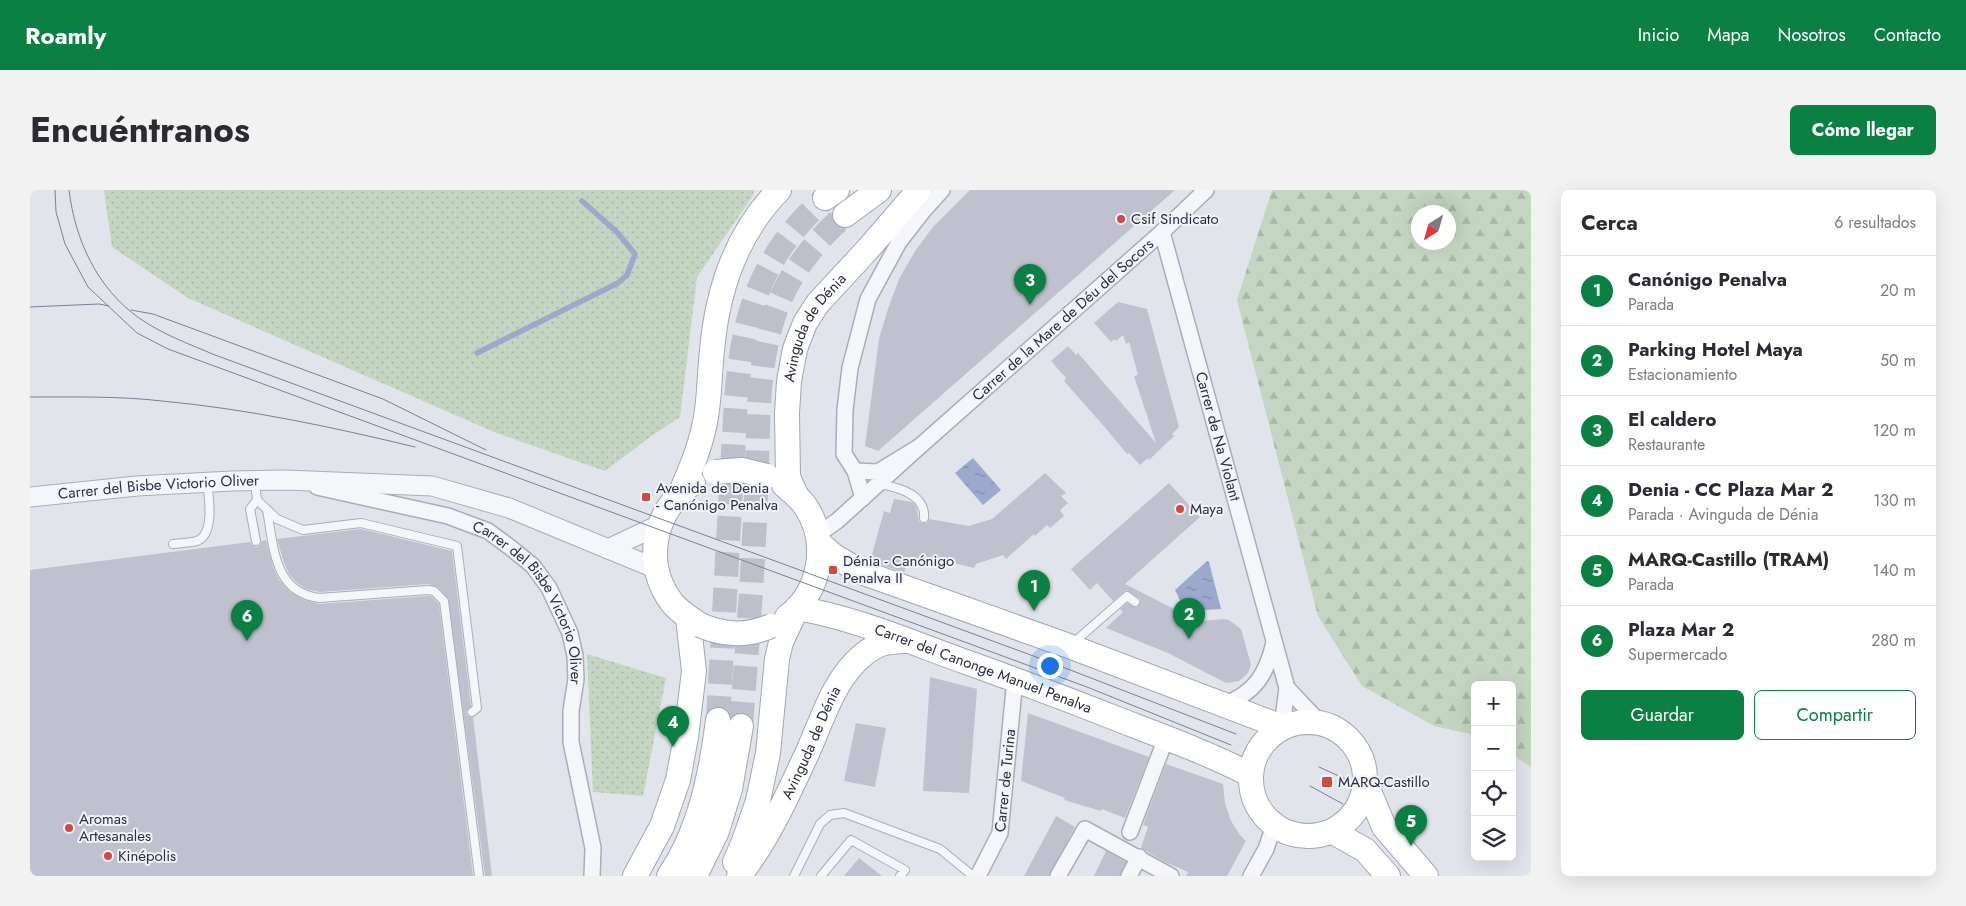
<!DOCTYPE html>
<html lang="es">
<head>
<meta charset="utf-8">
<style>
	:root { --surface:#fff; --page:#f2f2f3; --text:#2b2b33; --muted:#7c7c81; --line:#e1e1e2; --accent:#0b8043 }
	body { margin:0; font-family:Jost,sans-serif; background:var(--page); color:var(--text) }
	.controls { position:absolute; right:15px; bottom:15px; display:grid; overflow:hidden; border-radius:8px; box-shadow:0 5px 20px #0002 }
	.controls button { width:45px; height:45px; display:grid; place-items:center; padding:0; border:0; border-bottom:1px solid var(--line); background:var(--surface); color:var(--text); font:25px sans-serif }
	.compass { position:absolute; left:1381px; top:15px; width:45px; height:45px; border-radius:50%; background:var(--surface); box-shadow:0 5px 20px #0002; rotate:217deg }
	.you { position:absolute; left:1019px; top:475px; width:18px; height:18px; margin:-12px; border:4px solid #fff; border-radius:50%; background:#1a73e8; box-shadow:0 0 0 8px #1a73e833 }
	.badge { display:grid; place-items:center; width:32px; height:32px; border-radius:50%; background:var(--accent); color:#fff; font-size:16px; font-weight:700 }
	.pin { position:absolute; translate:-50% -41px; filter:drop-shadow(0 1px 2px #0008) }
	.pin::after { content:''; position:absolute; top:26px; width:18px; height:15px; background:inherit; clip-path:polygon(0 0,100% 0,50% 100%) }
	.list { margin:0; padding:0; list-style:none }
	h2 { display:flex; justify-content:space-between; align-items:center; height:65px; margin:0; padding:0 20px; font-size:21px }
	h2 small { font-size:16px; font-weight:400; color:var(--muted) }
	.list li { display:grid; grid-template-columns:32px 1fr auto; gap:15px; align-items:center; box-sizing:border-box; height:70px; padding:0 20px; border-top:1px solid var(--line) }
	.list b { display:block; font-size:19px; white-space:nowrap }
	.list p { margin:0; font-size:16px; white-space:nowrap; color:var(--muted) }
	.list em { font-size:16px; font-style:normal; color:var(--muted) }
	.actions { display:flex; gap:10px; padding:15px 20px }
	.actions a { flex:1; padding:11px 0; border:1px solid var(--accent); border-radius:8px; text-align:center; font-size:18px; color:var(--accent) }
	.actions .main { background:var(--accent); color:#fff }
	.icon { flex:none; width:28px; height:28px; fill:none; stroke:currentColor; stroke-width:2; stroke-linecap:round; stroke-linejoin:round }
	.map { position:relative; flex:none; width:1501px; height:686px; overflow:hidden; border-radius:8px }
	header { display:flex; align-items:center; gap:30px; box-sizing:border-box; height:70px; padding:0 25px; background:var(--accent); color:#fff }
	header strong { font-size:24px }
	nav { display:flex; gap:28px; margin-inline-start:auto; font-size:18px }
	.intro { display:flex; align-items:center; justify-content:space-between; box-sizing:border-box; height:120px; padding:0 30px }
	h1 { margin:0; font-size:35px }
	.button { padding:12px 22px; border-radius:8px; background:var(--accent); color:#fff; font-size:18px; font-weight:700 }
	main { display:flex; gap:30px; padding:0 30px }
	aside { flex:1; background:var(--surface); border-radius:8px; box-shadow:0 5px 20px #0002 }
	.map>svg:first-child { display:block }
	.grass { fill:url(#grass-dots) }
	.forest { fill:url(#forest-firs); fill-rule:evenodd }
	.water { fill:url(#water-ripples) }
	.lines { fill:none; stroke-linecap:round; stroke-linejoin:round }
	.stream { stroke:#9ba9cd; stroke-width:5.5 }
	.building { fill:#bfc1ce }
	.primary-tunnel { stroke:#bdbfca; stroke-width:24; stroke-dasharray:24 12; stroke-linecap:butt }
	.service-casing { stroke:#aaadb9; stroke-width:10 }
	.minor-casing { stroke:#aaadb9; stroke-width:18 }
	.tertiary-casing { stroke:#aaadb9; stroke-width:21 }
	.primary-casing { stroke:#a0a5b8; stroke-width:26 }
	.service { stroke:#f5f6f9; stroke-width:8 }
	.minor { stroke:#f5f6f9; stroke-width:15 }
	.tertiary { stroke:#f5f6f9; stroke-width:19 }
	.primary { stroke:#fff; stroke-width:24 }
	.tram { stroke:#7a7f96; stroke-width:1 }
	.primary-bridge-casing { stroke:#a0a5b8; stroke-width:26; stroke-linecap:butt }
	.primary-bridge { stroke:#fff; stroke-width:24 }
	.poi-dot { fill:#d64741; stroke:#f2f3f8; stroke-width:2 }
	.labels { text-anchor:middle; stroke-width:4; stroke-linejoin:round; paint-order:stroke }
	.poi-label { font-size:15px; fill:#292d44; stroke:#f2f3f8; text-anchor:start }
	.street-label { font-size:15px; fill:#292d44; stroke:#f2f3f8 }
</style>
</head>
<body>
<header>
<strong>Roamly</strong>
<nav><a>Inicio</a><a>Mapa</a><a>Nosotros</a><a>Contacto</a></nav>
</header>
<div class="intro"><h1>Encuéntranos</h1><a class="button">Cómo llegar</a></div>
<main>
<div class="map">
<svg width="1501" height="686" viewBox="0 0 1501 686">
	<defs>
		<pattern id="grass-dots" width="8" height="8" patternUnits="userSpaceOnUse" patternTransform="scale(1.25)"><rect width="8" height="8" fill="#c4d6c2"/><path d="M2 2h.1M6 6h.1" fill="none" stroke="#a8b8a8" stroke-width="1.8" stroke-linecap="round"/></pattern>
		<pattern id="forest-firs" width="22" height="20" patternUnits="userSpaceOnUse" patternTransform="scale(1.25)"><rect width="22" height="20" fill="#c4d6c2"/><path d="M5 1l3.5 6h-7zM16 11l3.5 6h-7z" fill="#a8b8a8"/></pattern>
		<pattern id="water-ripples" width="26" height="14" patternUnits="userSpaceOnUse" patternTransform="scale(1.25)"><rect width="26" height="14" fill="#9ba9cd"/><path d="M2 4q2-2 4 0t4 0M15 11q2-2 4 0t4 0" fill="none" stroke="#7e8aa8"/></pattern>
	</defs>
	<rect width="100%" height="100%" fill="#e2e4eb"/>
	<!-- grass -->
	<path class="grass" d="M74,0H724L722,7L667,87L650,227L620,247L575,281L464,242L158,108L82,57Z
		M557,464L636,488L613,606L563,602Z"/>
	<!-- forest -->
	<path class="forest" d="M1242,0H1501V577L1482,565V495H1445V545L1404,536L1332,496L1288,426L1207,110ZM1388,22H1418V52H1388Z"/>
	<!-- water -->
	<path class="water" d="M943,268L971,300L953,315L925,283Z
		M1177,371L1179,372L1191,419L1158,421L1155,420L1145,400Z"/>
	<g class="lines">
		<!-- stream -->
		<path class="stream" d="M447,163L588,93L597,85L605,64L587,42L552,11"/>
	</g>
	<!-- building -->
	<path class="building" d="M940,0H1145L848,261L835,256L849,149L858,119L869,89L885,61L903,37Z
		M1088,112L1117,119L1149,237L1142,244L1144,246L1119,270L1118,268L1110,275L1099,263L1097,264L1078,241L1034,191L1036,188L1021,171L1038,156L1046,165L1048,163L1126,253L1104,186L1108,185L1099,152L1096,154L1093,145L1086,151L1084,149L1081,152L1064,133Z
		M1015,283L1036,303L1031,306L1038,313L1030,320L1034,326L1020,338L1017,335L1005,346L1004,344L976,369L973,365L946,374L944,378L912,370L911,375L895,373L894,376L877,373L874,383L847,373L841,368L854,321L860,323L864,309L882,312L886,316L889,331L892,333H897L899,329L939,336L962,329Z
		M1139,293L1170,327L1095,394L1152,423L1162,432L1194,429L1199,430L1211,439L1221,475L1218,483L1209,491L1196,493L1138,463L1076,438L1093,422L1090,419L1097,413L1107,417L1110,413V409L1100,402L1096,400L1083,411L1067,393L1060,400L1041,379Z
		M331,339L422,361L441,516L436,522L438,526L443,527L462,686H455L418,408L408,397L398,394L290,402L276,399L266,392L259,384L254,373L247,349Z
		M236,350L243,377L249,390L259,401L272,409L289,414L398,406H401L409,414L443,686H0V380L220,352L222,355L227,357L230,355L232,351Z
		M900,487L947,499L939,603L893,601Z
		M998,523L1119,567L1095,628L1072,619L1071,621L1034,610L1035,608L991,591Z
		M826,533L856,538L845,597L814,591Z
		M1136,574L1193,594L1195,613L1201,631L1210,645L1216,651L1197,686H1156L1158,682L1133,671L1111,658L1118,637L1113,635Z
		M1026,626L1045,637L1019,686H994Z
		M1076,661L1096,672L1090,686H1064Z
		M829,668L852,686H814Z"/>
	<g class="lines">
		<!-- primary-tunnel -->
		<path class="primary-tunnel" d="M688,530L706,210C713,125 729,67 795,8
			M711,536C717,459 723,383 726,306C729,247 725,183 744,126C757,86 783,53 815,25"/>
		<defs>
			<path id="service" d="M225,292L227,310L247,329L273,340L331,333L427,356L447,518L442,522
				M849,294C868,297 896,304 894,328
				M237,320C244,356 243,402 289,408L398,400L404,401L414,411L449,686
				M226,351L220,319L227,310
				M143,354C150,353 160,353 167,351C185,344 179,307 177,292
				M1042,454L1097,406L1105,412
				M764,686L790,634L800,625L814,623L910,659L943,686
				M791,686L821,650L875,680L870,686"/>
			<g id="minor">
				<path id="s1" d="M1132,42L1257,498L1252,537"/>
				<path id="s2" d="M889,257L1132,42L1176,0"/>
				<path id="s3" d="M287,297L418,326L458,341L481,358L503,376L519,398L540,443L545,466L546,489L541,521V552L563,658L562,686"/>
				<path d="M833,308L825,281L814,264L815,220L820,178L838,109L869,52L894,20L912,0"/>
				<path d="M787,345L807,331L889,257L848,282L825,281"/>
				<path d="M1257,498L1290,533"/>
				<path d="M1193,515C1225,503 1236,485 1244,453"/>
				<path d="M1100,642L1136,548"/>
				<path id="s4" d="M948,686L970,643L985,489"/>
				<path d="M1028,686L1055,639L1141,686"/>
				<path d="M1099,686L1109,667"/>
				<path d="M1221,686L1236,659L1244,635"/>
			</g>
			<g id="tertiary">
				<path id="s5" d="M0,307L107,296L202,291L256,290L402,296L479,318L627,379"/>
				<path d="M578,359L629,335"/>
			</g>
			<g id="primary">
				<path d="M795,8L807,0"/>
				<path d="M815,25L849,0"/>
				<path d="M663,293C623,320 612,375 643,414C651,423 661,429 670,435"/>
				<path d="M754,295C762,302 770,308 776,317C799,352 791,402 757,427"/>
				<path d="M651,302C660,281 669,260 674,237C680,212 679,187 682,161C687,101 706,44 749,0"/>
				<path id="s6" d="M766,305L758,287L757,223L759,191L765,159L775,133L788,113L838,59L889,0"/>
				<path d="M789,353L804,366L831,382L1039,456L1252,537"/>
				<path id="s7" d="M767,418C825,428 880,452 936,472C989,491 1042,511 1095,532C1137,548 1180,564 1221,585"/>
				<circle cx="1278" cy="589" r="57"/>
				<path d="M1336,594L1354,637L1396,686"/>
				<path d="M1303,642L1335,660L1358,686"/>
				<path d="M705,672L714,651L728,611L738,563L747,469L751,452L767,418"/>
				<path d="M605,686L632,636L648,590L656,547L664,481L658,428"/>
				<path d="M639,686C670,641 681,584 688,530"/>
				<path d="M665,686L687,641L700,599L711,536"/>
				<path id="s8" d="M709,686C736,652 756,609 774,570C791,535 802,490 833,465C849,452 856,452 875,451"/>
			</g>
		</defs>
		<!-- service casing -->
		<use href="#service" class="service-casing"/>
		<!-- minor casing -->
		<use href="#minor" class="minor-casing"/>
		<!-- tertiary casing -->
		<use href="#tertiary" class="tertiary-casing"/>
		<!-- primary casing -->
		<use href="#primary" class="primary-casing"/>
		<!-- service -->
		<use href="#service" class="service"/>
		<!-- minor -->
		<use href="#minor" class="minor"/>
		<!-- tertiary -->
		<use href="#tertiary" class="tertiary"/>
		<!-- primary -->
		<use href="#primary" class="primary"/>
		<!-- tram -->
		<path class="tram" d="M25,0L26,22L35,54L58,97L107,143L138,159L1057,497L1201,555
			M39,0C45,50 67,98 109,128C132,144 159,154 185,165L1017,471L1206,544
			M0,117L69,114L79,116
			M101,120L123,124L353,209L456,260
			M0,207C43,207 90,206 132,211C218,219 302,237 385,257
			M1289,577L1320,591
			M1280,596L1313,614"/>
		<defs>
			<path id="primary-bridge" d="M685,282L712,280L737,286
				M670,435C695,446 717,446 741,436"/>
		</defs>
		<!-- primary-bridge casing -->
		<use href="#primary-bridge" class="primary-bridge-casing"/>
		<!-- primary-bridge -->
		<use href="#primary-bridge" class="primary-bridge"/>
	</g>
	<!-- markers -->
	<g class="poi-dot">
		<circle cx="1091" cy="29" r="5"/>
		<rect x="611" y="302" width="10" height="10" rx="2.5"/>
		<circle cx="1150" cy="319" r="5"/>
		<rect x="798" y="375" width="10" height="10" rx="2.5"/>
		<rect x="1291" y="586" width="12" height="12" rx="2.5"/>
		<circle cx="39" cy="638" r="5"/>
		<circle cx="78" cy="666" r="5"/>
	</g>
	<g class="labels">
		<!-- poi labels -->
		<g class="poi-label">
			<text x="1101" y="34">Csif Sindicato</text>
			<text x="626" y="303">Avenida de Denia<tspan x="626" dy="17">- Canónigo Penalva</tspan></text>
			<text x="1160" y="324">Maya</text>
			<text x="813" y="376">Dénia - Canónigo<tspan x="813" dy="17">Penalva II</tspan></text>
			<text x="1308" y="597">MARQ-Castillo</text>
			<text x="49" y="634">Aromas<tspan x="49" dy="17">Artesanales</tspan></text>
			<text x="88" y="671">Kinépolis</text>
		</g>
		<!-- street labels -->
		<g class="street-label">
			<text dy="5" stroke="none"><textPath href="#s2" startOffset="192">Carrer de la Mare de Déu del Socors</textPath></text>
			<text dy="5" stroke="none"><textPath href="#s6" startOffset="176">Avinguda de Dénia</textPath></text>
			<text dy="5" stroke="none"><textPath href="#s1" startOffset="212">Carrer de Na Violant</textPath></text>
			<text dy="5" stroke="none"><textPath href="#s5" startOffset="129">Carrer del Bisbe Victorio Oliver</textPath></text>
			<text dy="5" stroke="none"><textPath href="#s3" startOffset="262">Carrer del Bisbe Victorio Oliver</textPath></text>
			<text dy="5" stroke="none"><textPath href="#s7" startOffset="196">Carrer del Canonge Manuel Penalva</textPath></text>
			<text dy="5" stroke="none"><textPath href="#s8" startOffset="152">Avinguda de Dénia</textPath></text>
			<text dy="5" stroke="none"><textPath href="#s4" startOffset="101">Carrer de Turina</textPath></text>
		</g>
	</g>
</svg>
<div class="controls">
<button>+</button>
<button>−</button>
<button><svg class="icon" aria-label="locate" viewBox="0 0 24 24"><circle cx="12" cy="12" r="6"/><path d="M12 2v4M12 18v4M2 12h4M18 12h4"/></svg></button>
<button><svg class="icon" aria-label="layers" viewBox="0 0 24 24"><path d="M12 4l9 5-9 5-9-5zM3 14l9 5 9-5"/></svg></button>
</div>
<svg class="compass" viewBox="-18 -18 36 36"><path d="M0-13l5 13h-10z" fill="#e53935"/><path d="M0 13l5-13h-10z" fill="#7c7c81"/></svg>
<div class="you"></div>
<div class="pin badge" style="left:1004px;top:421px">1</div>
<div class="pin badge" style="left:1159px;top:449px">2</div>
<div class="pin badge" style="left:1000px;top:115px">3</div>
<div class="pin badge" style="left:643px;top:557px">4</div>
<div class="pin badge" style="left:1381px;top:656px">5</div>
<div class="pin badge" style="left:217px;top:451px">6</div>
</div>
<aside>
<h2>Cerca<small>6 resultados</small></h2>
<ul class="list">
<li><span class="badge">1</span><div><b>Canónigo Penalva</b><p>Parada</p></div><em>20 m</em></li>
<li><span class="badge">2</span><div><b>Parking Hotel Maya</b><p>Estacionamiento</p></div><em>50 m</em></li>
<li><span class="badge">3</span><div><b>El caldero</b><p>Restaurante</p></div><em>120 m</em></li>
<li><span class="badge">4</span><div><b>Denia - CC Plaza Mar 2</b><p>Parada · Avinguda de Dénia</p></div><em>130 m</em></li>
<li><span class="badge">5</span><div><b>MARQ-Castillo (TRAM)</b><p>Parada</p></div><em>140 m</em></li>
<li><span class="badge">6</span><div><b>Plaza Mar 2</b><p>Supermercado</p></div><em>280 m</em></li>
</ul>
<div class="actions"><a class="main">Guardar</a><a>Compartir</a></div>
</aside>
</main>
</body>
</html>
